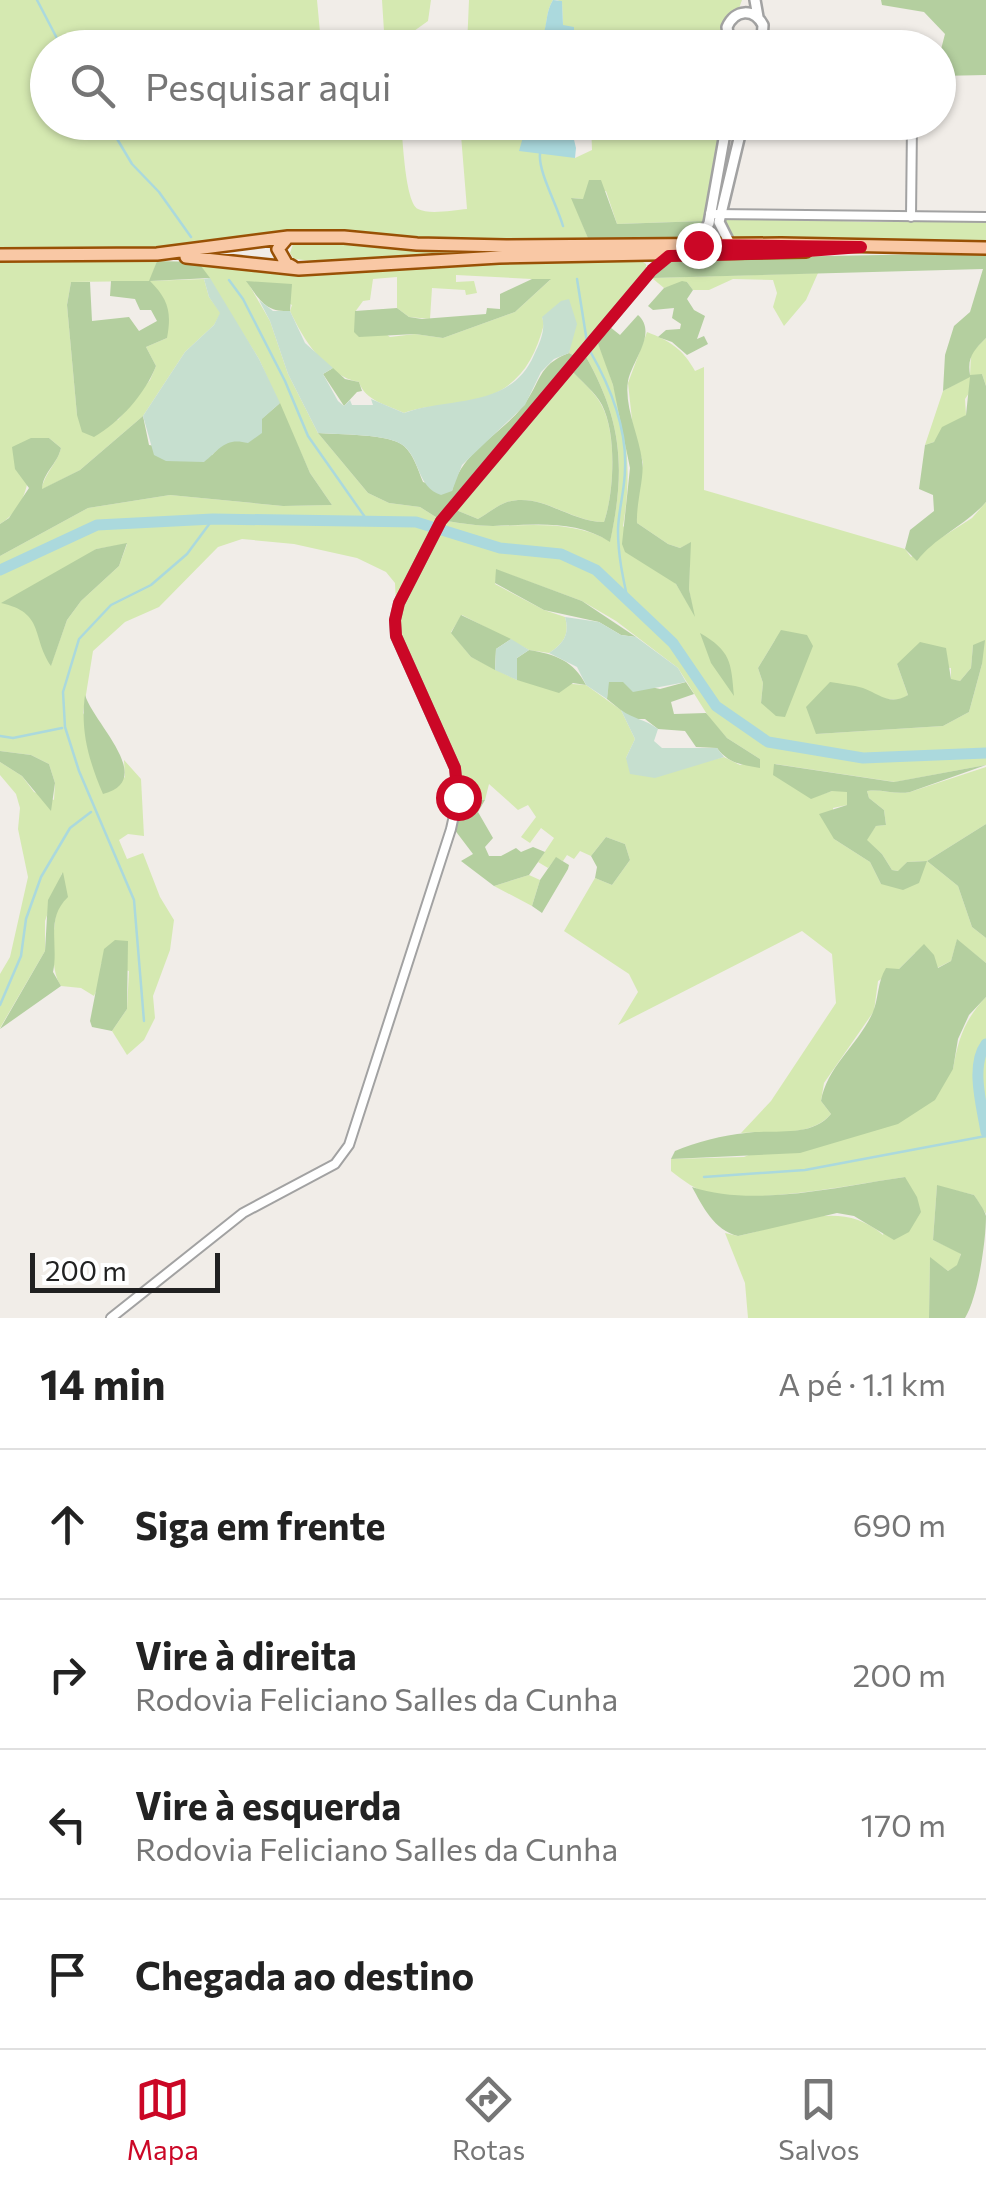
<!DOCTYPE html>
<html lang="pt">
<head>
<meta charset="utf-8">
<style>
	:root { --surface:#fff; --page:#f6f6f6; --text:#222; --muted:#767676; --line:#e0e0e0; --accent:#cb0726 }
	body { margin:0; font-family:Commissioner,sans-serif; background:var(--page); color:var(--text) }
	.scale { position:absolute; left:30px; bottom:25px; width:190px; box-sizing:border-box; padding-left:10px; border:5px solid #212121; border-top:0; font-size:28px; line-height:35px; white-space:nowrap; color:#212121; -webkit-text-stroke:8px #fff; paint-order:stroke }
	.stop { position:absolute; width:30px; height:30px; margin:-22px; border:8px solid #cb0726; border-radius:50%; background:#fff }
	.stop.end { background:#cb0726; border-color:#fff; box-shadow:0 2px 10px #0008 }
	.list { margin:0; padding:0; list-style:none }
	h2 { display:flex; justify-content:space-between; align-items:center; height:130px; margin:0; padding:0 40px; font-size:42px }
	h2 small { font-size:32px; font-weight:400; color:var(--muted) }
	.list li { display:grid; grid-template-columns:65px 1fr auto; gap:30px; align-items:center; box-sizing:border-box; height:150px; padding:0 40px; border-top:2px solid var(--line) }
	.list b { display:block; font-size:38px; white-space:nowrap }
	.list p { margin:0; font-size:32px; white-space:nowrap; color:var(--muted) }
	.list em { font-size:32px; font-style:normal; color:var(--muted) }
	.icon { flex:none; width:55px; height:55px; fill:none; stroke:currentColor; stroke-width:2; stroke-linecap:round; stroke-linejoin:round }
	.map { position:relative; flex:none; width:986px; height:1318px; overflow:hidden }
	.search { position:absolute; background:var(--surface); box-shadow:0 2px 8px #0004; left:30px; right:30px; top:30px; height:110px; display:flex; align-items:center; gap:25px; box-sizing:border-box; padding:0 35px; border-radius:55px; color:var(--muted); font-size:38px }
	.sheet { height:730px; background:var(--surface) }
	nav { display:flex; justify-content:space-around; align-items:center; box-sizing:border-box; height:140px; border-top:2px solid var(--line); background:var(--surface); font-size:28px; color:var(--muted) }
	nav a { display:grid; justify-items:center; gap:5px }
	nav .on { color:var(--accent) }
	.map>svg:first-child { display:block }
	.grass { fill:#d5e9b1; fill-rule:evenodd }
	.forest { fill:#b4cf9f }
	.wetland { fill:#c6dfcf }
	.water { fill:#abd9dd }
	.lines { fill:none; stroke-linecap:round; stroke-linejoin:round }
	.stream { stroke:#abd9dd; stroke-width:2.5 }
	.river { stroke:#abd9dd; stroke-width:11 }
	.minor-casing { stroke:#a2a2a2; stroke-width:12 }
	.tertiary-casing { stroke:#a2a2a2; stroke-width:14 }
	.primary-casing { stroke:#995105; stroke-width:16 }
	.minor { stroke:#fff; stroke-width:8 }
	.tertiary { stroke:#fff; stroke-width:9 }
	.primary { stroke:#f9c8a5; stroke-width:11 }
	.route { stroke:#cb0726; stroke-width:12 }
</style>
</head>
<body>
<div class="map">
<svg width="986" height="1318" viewBox="0 0 986 1318">
	<rect width="100%" height="100%" fill="#f1ede8"/>
	<!-- grass -->
	<path class="grass" d="M0,0H317L321,43L347,33L361,47L48,48V122L401,123C403,139 405,202 418,209C429,215 454,210 467,209L460,123H527L524,128L575,158L592,150L591,123H724L707,213L704,221L617,224L606,191L583,199L572,198L590,243L418,240L345,231L287,233L195,248L0,251Z
		M382,0H431L428,21L414,31L417,47H385Z
		M469,0H553C545,13 548,24 543,37L563,26L562,2L557,0H742L738,11L728,19L733,47H541L542,38L522,43L523,47L440,48L467,46Z
		M726,217L869,222H986V241L731,239L722,221Z
		M310,240L669,253L404,256L334,263L294,259L290,253L293,244Z
		M640,260L646,264L647,270L575,356L569,353L571,336L542,317L544,324C532,371 509,397 458,404C437,407 426,405 404,413C388,405 365,401 359,382C326,376 303,339 290,311L292,305L247,281L270,321L288,374L318,433L368,493L389,503L420,507L439,519L396,603L395,583L386,572L357,558L294,544L242,539L218,547L159,607L125,622L93,651L83,713L125,778L124,760L141,779L144,836L128,834L119,840L127,859L143,853L160,897L174,920L170,950L153,996L155,1018L144,1040L127,1055L112,1031L127,1009L129,971L101,963L100,982L94,996L81,988L61,986C45,964 58,901 62,873L45,921V951L0,1028V974L10,957L28,877L18,829L20,808L16,794L0,775V762L22,776L34,792L54,800L55,783L49,764L31,755L0,751V556L88,508L170,495L283,506L332,505L310,473L259,359L198,262L302,274L500,261ZM456,275L550,280L515,312L443,338L415,334L390,337L355,312L363,301L370,300L373,279L397,277V308L409,317L430,319L432,288L465,290L466,295L477,293L474,281L456,282ZM127,544L119,566L81,601L67,620L51,665L35,622L21,608L96,549Z
		M157,261L150,281L204,279L209,297L221,313L214,325L185,352L143,416L80,470L41,490C45,472 57,464 61,448L49,438H31C30,470 31,505 0,524V262ZM149,281L167,338L146,347L156,366L150,380L118,420L77,415L67,305L71,282Z
		M818,273L806,300L784,326L773,307L777,293L773,280L733,279L709,290H693L687,282L664,288L652,278Z
		M647,332C670,341 683,349 695,371L704,367V490L905,549L911,557L972,518L986,502V765L895,782L775,764L811,798L832,791H848L847,805L833,808L834,839L870,862L881,884L926,861L907,862L899,871L892,870L882,854L866,840L876,826L886,825L884,810L869,798L867,791C882,789 895,795 910,792L986,767V824L927,861L958,886L972,927L986,938V963L957,940L951,961L937,968L915,953L899,969L878,981L874,1011L824,1083L821,1101L831,1114C810,1138 771,1131 741,1133L771,1101L836,1003L832,954L802,931L618,1025L638,992L629,974L564,931L595,878L612,885L630,860L625,844L606,837L591,856L580,851L574,859L567,855L563,861L556,858L548,868L538,862L554,838L541,828L530,843L521,837L536,817L528,805L518,810L489,784L485,800L463,799L459,767L400,636L402,604L446,521C461,523 478,526 493,526C534,525 573,521 610,541C626,468 622,420 585,355L597,341C623,405 635,457 623,526L676,584L693,612L689,589L690,543L680,548L668,544L637,523L636,501L643,463L633,429L628,383ZM497,570L582,601L616,621L678,668L710,719L727,738L760,759L740,765L724,757L684,767L626,758L635,739L621,710L586,685L517,680L471,657L451,632L462,615L529,650L549,653C564,643 570,634 565,617L544,610L495,584ZM775,640L796,683L786,710L761,703L763,683L758,668ZM973,645L982,664L969,712L943,726L816,734L877,698L900,700L908,695L897,664L951,668V680L960,681L971,668Z
		M986,338V386L982,374L965,399L966,415L934,442L925,445L943,391L970,376L971,353Z
		M571,370C581,381 596,393 602,406C617,434 614,493 604,522C570,522 542,492 507,502C498,505 487,514 478,519L456,510Z
		M529,875L540,880L532,906L494,886Z
		M986,997V1214L974,1195L937,1186L933,1240L961,1253L958,1265L948,1271L930,1258L929,1318H748L745,1283L725,1233L738,1236C787,1225 841,1197 883,1235L905,1177C857,1184 755,1204 711,1194C695,1190 684,1181 671,1171V1159L744,1157L953,1069C958,1039 965,1019 986,997Z"/>
	<!-- forest -->
	<path class="forest" d="M881,0H986V75L939,76V57L945,34L924,12L882,5Z
		M589,180H601L617,224L704,221L701,231L691,241L590,243L571,198L583,199Z
		M986,253V338C974,350 967,357 970,375L982,374L986,386V502C965,526 936,536 917,561L905,549L910,530L934,511L933,495L919,489L925,445L934,442L942,427L966,415L970,377L943,391L945,355L954,326L970,312L983,269L652,278L674,259Z
		M157,261L198,262L210,278L150,281C168,299 172,312 167,338L146,347L156,366C145,394 120,422 94,437L82,432L77,415L67,305L71,282H90L92,321L129,317L139,331L157,321L151,310H140L135,299L110,296L111,281H149Z
		M532,279H551L515,312L443,338L415,334L359,337L354,332L355,311L397,308L409,317L422,319L486,314L487,308L500,309V294Z
		M246,281L292,284L290,311C265,312 260,300 246,281Z
		M682,281L687,282L693,290L687,299L694,310L705,316L697,339L704,336L708,344L687,355L672,342L658,337L666,330L680,329L681,324L672,318L674,308L653,310L648,306L664,288Z
		M638,315C658,333 632,360 628,381C624,407 639,435 642,460C645,476 636,502 637,523L668,544L680,548L691,542L689,589L695,617L676,584L625,552L622,544L630,468L613,385L597,341L610,327L620,335Z
		M569,353L575,356L439,519L420,507L389,503L368,493L318,433C339,435 389,433 404,446C414,455 418,470 423,482L452,491C461,451 500,436 523,406C541,383 537,365 569,353Z
		M585,355C622,420 626,468 610,542C575,519 533,525 493,526C478,526 461,523 446,521L456,510L478,519C487,514 498,505 507,502C542,492 569,522 604,522C614,493 617,434 602,405C596,393 581,381 571,370Z
		M333,368L345,379L359,382L362,391L357,392L344,406L323,374Z
		M280,403L310,473L332,505L283,506L170,495L88,508L0,556V524L9,518L29,488L15,469L12,447L31,438H49L61,448C57,465 43,472 42,489L80,470L143,416L149,445L212,455L224,442L237,440Z
		M127,543L119,566L81,601L67,620L51,666C31,636 45,613 1,603L96,549Z
		M496,569L582,601L636,637L621,635L599,622L544,610L495,583Z
		M461,615L511,639L496,649L495,670L471,657L451,633Z
		M781,630L807,635L813,646L785,717L776,716L761,703L763,683L758,668Z
		M700,633C731,651 731,662 734,696L711,663Z
		M985,640L982,664L969,712L943,726L816,734L806,707L830,682C841,684 853,685 863,688C879,694 890,706 908,695L897,664L920,642L946,648L951,679L960,681L971,668L973,645Z
		M529,650C555,654 574,661 586,685L573,683L559,693L517,680V658Z
		M623,681L660,689L686,682L694,694L671,702L674,714L706,713L727,738L760,759V768C742,765 728,763 717,748L696,747L685,731L658,729L645,719H632L607,699L608,682Z
		M85,695C94,724 157,780 103,794C89,761 80,731 85,695Z
		M0,751L31,755L49,764L55,783L51,811L22,776L0,762Z
		M774,764L894,782L986,765L910,792C895,795 883,789 867,791L869,798L884,810L886,825L876,826L867,840L882,854L892,870L898,871L907,862L927,861L986,824V938L972,927L958,886L927,861L919,883L903,890L881,884L870,862L834,839L819,814L847,805V792L832,791L811,799L773,775Z
		M463,799L485,800L478,812L493,838L485,847L489,856H501L516,848L521,852L533,847L545,852L529,875L494,886L461,861L473,854L454,829Z
		M606,837L625,844L630,860L612,885L595,878L597,867L591,856Z
		M556,857L569,865L568,869L542,913L532,906L540,880Z
		M63,872L68,897C45,919 59,944 53,972L61,986L0,1029L45,951L48,900Z
		M957,939L986,963V997L969,1015L958,1039L953,1069L935,1100L898,1124L800,1153L671,1159L675,1151C696,1142 723,1135 746,1133C775,1129 811,1138 831,1114L821,1101C827,1066 859,1044 873,1012C879,997 877,983 886,968L899,969L924,944L934,955L938,968L951,961Z
		M115,940L128,941L127,1009L112,1031L92,1027L90,1021L104,949Z
		M905,1177L917,1197L921,1212L909,1232L894,1240L854,1216L837,1213L738,1236C714,1230 703,1207 692,1187C754,1208 841,1186 905,1177Z
		M937,1185L974,1195C978,1201 984,1209 986,1216C986,1241 978,1297 965,1318H929L930,1257L948,1271L957,1265L961,1254L933,1240Z"/>
	<!-- wetland -->
	<path class="wetland" d="M210,278L259,359L280,403L262,419V433L248,443C225,437 220,449 204,462L166,461L154,455L143,416L185,352L214,325L220,313L209,297L204,279Z
		M569,299L577,324L569,353L554,359L541,372L525,405L462,465L452,491L441,495C417,487 421,461 404,446C389,433 339,435 318,433L288,374L270,321L259,300L273,311H290L305,343L333,368L323,374L338,401L344,406L350,400L352,405H373L371,399L404,413C449,397 511,409 534,355C540,343 546,329 542,317L561,301Z
		M565,617L599,622L621,635L636,637L678,668L686,682L633,692L623,682H609L607,699L586,685L577,667L549,653C564,643 570,634 565,617Z
		M511,639L529,650L517,658V680L495,670L496,649Z
		M621,710C633,719 645,719 658,729L654,741L662,748H717L724,757L655,778L630,774L626,758L635,739Z"/>
	<!-- water -->
	<path class="water" d="M553,0L562,1L563,25L574,27V34L542,38C548,24 545,13 553,0Z
		M527,123H570L576,148L575,158L519,151Z"/>
	<g class="lines">
		<!-- stream -->
		<path class="stream" d="M37,0L62,48
			M553,48V36
			M107,122L132,164L159,192L191,237
			M540,154C538,171 557,205 563,226
			M577,279L587,342
			M229,280L243,299L285,381L308,436L367,520
			M590,351C610,386 627,428 625,469C625,490 618,511 618,531C618,555 623,578 628,601
			M0,736L13,738L62,728
			M0,1005L21,956L26,919L41,877L70,828L91,812
			M144,1021L134,900L79,771L65,727L63,692L79,639L111,605L151,585L187,554L213,519
			M704,1177L805,1170L986,1136"/>
		<!-- river -->
		<path class="river" d="M0,570L97,525L213,519L416,522L500,548L561,554L596,570L673,643L716,706L768,742L863,758L986,753
			M986,1044C970,1066 982,1106 986,1132"/>
		<defs>
			<path id="minor" d="M727,123L912,125L911,217
				M710,214L986,217
				M111,1318L243,1213L335,1164L349,1145L451,829L458,797L455,768L396,636L395,620L399,603L441,521L652,270L669,256"/>
			<path id="tertiary" d="M755,0L758,17
				M736,48L729,41L727,27C735,9 754,8 763,25L762,40L754,48
				M730,244L719,222L743,122
				M698,245L709,223L727,122"/>
			<path id="primary" d="M288,237L278,249L286,263L293,267
				M0,255L157,254L288,237H344L417,244L506,246L781,244L986,248
				M186,257L299,269L499,257L806,251"/>
		</defs>
		<!-- minor casing -->
		<use href="#minor" class="minor-casing"/>
		<!-- tertiary casing -->
		<use href="#tertiary" class="tertiary-casing"/>
		<!-- primary casing -->
		<use href="#primary" class="primary-casing"/>
		<!-- minor -->
		<use href="#minor" class="minor"/>
		<!-- tertiary -->
		<use href="#tertiary" class="tertiary"/>
		<!-- primary -->
		<use href="#primary" class="primary"/>
	</g>
	<g class="lines">
		<!-- route -->
		<path class="route" d="M458,797L455,768L396,636L395,620L399,603L441,521L652,270L669,256L781,253L861,247L698,245"/>
	</g>
</svg>
<div class="scale">200 m</div>
<div class="stop" style="left:458px;top:797px"></div>
<div class="stop end" style="left:698px;top:245px"></div>
<div class="search"><svg class="icon" aria-label="search" viewBox="0 0 24 24"><circle cx="10" cy="10" r="6"/><path d="M15 15l6 6"/></svg>Pesquisar aqui</div>
</div>
<section class="sheet">
<h2>14 min<small>A pé · 1.1 km</small></h2>
<ul class="list">
<li><svg class="icon" aria-label="ahead" viewBox="0 0 24 24"><path d="M12 20V5M6 11l6-6 6 6"/></svg><div><b>Siga em frente</b></div><em>690 m</em></li>
<li><svg class="icon" aria-label="right" viewBox="0 0 24 24"><path d="M7 20v-9h11M14 6l5 5-5 5"/></svg><div><b>Vire à direita</b><p>Rodovia Feliciano Salles da Cunha</p></div><em>200 m</em></li>
<li><svg class="icon" aria-label="left" viewBox="0 0 24 24"><path d="M17 20v-9H6M10 6l-5 5 5 5"/></svg><div><b>Vire à esquerda</b><p>Rodovia Feliciano Salles da Cunha</p></div><em>170 m</em></li>
<li><svg class="icon" aria-label="arrive" viewBox="0 0 24 24"><path d="M6 21V4h12l-3 4 3 4H6"/></svg><div><b>Chegada ao destino</b></div></li>
</ul>
</section>
<nav>
<a class="on"><svg class="icon" aria-label="map" viewBox="0 0 24 24"><path d="M3 6l6-2 6 2 6-2v14l-6 2-6-2-6 2zM9 4v14M15 6v14"/></svg>Mapa</a>
<a><svg class="icon" aria-label="directions" viewBox="0 0 24 24"><path d="M12 3l9 9-9 9-9-9zM9 14v-3h6M13 9l2 2-2 2"/></svg>Rotas</a>
<a><svg class="icon" aria-label="saved" viewBox="0 0 24 24"><path d="M7 4h10v16l-5-4-5 4z"/></svg>Salvos</a>
</nav>
</body>
</html>
